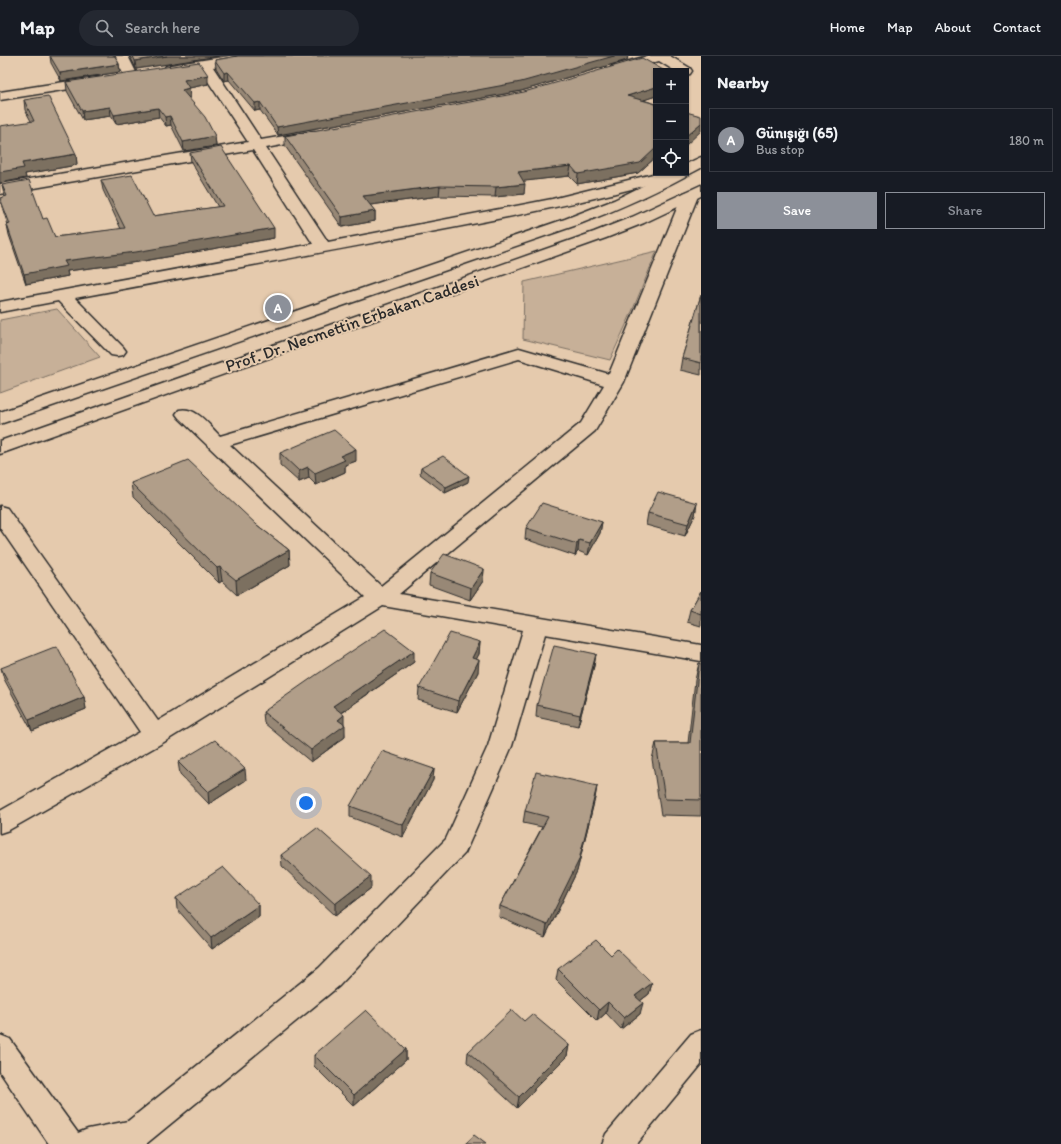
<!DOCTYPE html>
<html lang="en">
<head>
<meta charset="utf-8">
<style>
	:root { --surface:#171b24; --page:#242831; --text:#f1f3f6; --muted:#9ea1a6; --line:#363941; --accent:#8c9099 }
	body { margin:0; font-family:Itim,sans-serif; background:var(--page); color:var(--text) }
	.controls { position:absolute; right:12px; top:12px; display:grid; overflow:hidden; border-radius:0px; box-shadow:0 1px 3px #0004 }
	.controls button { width:36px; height:36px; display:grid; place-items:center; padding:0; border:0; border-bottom:1px solid var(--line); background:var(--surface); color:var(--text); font:20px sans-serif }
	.you { position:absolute; left:306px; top:747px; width:14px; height:14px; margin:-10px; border:3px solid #fff; border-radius:50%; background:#1a73e8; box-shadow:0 0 0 6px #1a73e833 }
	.badge { display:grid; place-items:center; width:26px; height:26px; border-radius:50%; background:var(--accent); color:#fff; font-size:13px; font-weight:700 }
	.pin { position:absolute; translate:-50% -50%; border:2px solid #fff; box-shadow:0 1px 4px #0006 }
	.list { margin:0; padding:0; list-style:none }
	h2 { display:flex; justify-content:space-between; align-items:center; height:52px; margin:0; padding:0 16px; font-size:17px }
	h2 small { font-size:13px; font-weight:400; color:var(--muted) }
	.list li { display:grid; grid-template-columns:26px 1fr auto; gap:12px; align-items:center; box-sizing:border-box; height:64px; margin:0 8px 8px; padding:0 8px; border:1px solid var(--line); border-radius:0px }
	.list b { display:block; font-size:15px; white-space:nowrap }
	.list p { margin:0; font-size:13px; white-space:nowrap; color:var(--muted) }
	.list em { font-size:13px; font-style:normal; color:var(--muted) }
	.actions { display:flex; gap:8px; padding:12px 16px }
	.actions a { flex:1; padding:9px 0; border:1px solid var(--accent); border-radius:0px; text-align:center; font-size:14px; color:var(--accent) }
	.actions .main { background:var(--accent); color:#fff }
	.icon { flex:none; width:22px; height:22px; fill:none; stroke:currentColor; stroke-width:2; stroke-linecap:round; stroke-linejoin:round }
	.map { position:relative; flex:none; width:701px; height:1088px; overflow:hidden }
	header { display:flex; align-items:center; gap:24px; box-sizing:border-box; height:56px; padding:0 20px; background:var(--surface); border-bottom:1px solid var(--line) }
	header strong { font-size:19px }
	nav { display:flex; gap:22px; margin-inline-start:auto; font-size:14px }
	.search { width:280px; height:36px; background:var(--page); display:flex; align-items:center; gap:10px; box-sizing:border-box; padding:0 14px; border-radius:22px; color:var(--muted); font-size:15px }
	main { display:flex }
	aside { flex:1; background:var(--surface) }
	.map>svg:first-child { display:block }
	.green { fill:#c7b098; stroke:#796e62 }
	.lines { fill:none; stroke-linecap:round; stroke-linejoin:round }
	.minor-casing { stroke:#2b2b2b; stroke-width:3 }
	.tertiary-casing { stroke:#2b2b2b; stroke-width:3 }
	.primary-casing { stroke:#2b2b2b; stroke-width:3 }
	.minor { fill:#e5caad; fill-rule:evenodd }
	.tertiary { fill:#e5caad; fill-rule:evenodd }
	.primary { fill:#e5caad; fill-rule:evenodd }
	.wall { fill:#988876; stroke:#2b2b2b }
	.shaded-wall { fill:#7c6f60; stroke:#2b2b2b }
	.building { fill:#b19e89; stroke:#2b2b2b }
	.labels { text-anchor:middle; stroke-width:4; stroke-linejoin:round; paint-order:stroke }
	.street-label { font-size:17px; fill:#2b2b2b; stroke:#e5caad }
</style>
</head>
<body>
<header>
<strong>Map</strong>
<div class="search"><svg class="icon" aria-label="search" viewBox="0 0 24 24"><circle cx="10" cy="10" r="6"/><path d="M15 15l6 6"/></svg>Search here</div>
<nav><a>Home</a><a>Map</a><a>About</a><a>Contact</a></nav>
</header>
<main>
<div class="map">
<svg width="701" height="1088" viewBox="0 0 701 1088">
	<rect width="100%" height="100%" fill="#e5caad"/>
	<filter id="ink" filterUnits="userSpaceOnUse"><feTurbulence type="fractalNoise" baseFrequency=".025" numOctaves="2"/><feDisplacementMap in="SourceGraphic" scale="8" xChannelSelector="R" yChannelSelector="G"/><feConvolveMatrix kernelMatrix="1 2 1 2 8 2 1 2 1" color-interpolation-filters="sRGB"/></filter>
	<g filter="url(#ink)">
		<!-- green -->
		<path class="green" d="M657,195L631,258L610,304L523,283L524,226Z
			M57,253L100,301L0,337V264Z"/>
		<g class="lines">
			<defs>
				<path id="minor" d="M114,0H128L138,20L136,23L131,24L126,23Z
					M229,0H262L260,3L255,4L213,11L261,84L314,75L319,76L321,79L319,82L314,83L266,92L328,186L552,143L657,117H682L679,120C589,146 496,164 404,181C294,202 184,221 75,242L123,291L126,295L123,299L117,300L111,299L58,245L0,256V246L313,188L253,94L0,138V128L248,86L200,13L171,17L166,16L164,13L166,10L171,9Z
					M647,0H670L690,12L692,15L690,18L686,19V15H675L659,5L617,17L612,16L610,13L612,10Z
					M96,21L101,22L103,25L101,28L0,44V36Z
					M690,135L696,137L698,140L624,326L595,375L399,538L701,589V605L545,578L512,690L465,797L339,930L146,1088H49L0,1016V979L10,983L78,1077L88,1073L128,1065L319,912L446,783L488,690L523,574L383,550L164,686L9,774L0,777V755L140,676L0,472V450L7,452L158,665L365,541L179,362L176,358L179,354C196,350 209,369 220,380L519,292L609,318L682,140L684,137ZM519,303L604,329L581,367L381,530L230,389Z"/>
				<path id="tertiary" d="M701,974V1009L636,1088H602L606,1078L691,978Z"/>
				<path id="primary" d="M701,101V112C661,134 620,153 577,169L0,368V356L565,163L614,144L669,117H686V108Z
					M701,129V140L644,167L606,182L0,398V385L594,176L632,161Z"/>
			</defs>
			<!-- minor casing -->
			<use href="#minor" class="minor-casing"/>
			<!-- tertiary casing -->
			<use href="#tertiary" class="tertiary-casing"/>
			<!-- primary casing -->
			<use href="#primary" class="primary-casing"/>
			<!-- minor -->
			<use href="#minor" class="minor"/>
			<!-- tertiary -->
			<use href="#tertiary" class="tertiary"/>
			<!-- primary -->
			<use href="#primary" class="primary"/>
		</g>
		<!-- wall -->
		<path class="wall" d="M50,0H115L119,8L120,16L61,25L51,7Z
			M130,0H219L136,13Z
			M238,0H628L627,4L521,35L278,79L260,54L255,55L229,24L224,25L216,12L215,4Z
			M656,15V40L643,44L656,48V101L638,117L577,128L569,120L523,125L524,138L495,141L439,140L370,149L375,155V165L342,171L285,90V80Z
			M66,26L208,28L189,32L190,41L188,42L215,80L216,90L184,95L171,69L166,70L159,61L116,68L111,60L83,64L67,35Z
			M24,44L76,98L77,109L25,118L26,122L0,127L31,65L25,54Z
			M190,97L274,182L138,206L67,215L68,220L26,228L9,179L7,169H8L2,151L0,142L5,141L2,129L43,163L55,181L121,173L103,134L101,124L153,160L218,151L191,106Z
			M701,239V319L680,314L682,302Z
			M280,397L356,405L345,409V416L316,429L309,422L299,426L280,409Z
			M421,412L468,426L445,437L420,418Z
			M131,427L257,469L289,494L290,509L237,539L222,525L219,527L133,441Z
			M697,447L695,459L685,480L646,469L648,457Z
			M602,466L600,477L588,499L578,495L575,500L525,483L526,472Z
			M484,513L483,525L470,544L429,529L430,517Z
			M701,535V570L687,566L690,554Z
			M480,586L479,598L476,603L478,616L457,656L418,644L419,632Z
			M596,598L594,610L578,670L536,661L537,649Z
			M414,606L341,657L344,668L345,681L311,706L264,667L263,656Z
			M699,607L701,608V760L661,759L652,703L656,687H688L695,624Z
			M1,612L84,641L86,653L32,675L4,623Z
			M178,706L246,724L209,748L180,718Z
			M434,713L433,724L403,781L350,761V750Z
			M597,730L595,742L577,815L545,881L499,861L500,850L542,771L523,767L525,755Z
			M281,799L371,832L335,860L282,810Z
			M176,842L259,849V861L212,893L177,853Z
			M611,899L652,927L649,938L640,945V958L621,973L606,957L597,965L556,924L558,913Z
			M524,965L569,989L567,1000L534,1033V1035L517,1052L467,1006L468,996Z
			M406,993V1004L354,1050L314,1010V999Z"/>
		<!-- shaded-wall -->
		<path class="shaded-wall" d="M167,0H219L136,13L135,5Z
			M614,0H628L627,4L521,35L278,79L277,71Z
			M119,8L120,16L61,25L60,17Z
			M228,16L229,24L224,25V17Z
			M208,19V28L185,33L184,24Z
			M656,31V40L626,50L627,40Z
			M189,32L190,41L182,43V34Z
			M260,46V54L255,55V47Z
			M110,51L111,60L83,64L82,55Z
			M158,52L159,61L116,68L114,59Z
			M170,60L171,69L166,70L165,61Z
			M701,67V75L686,89V80Z
			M215,80L216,90L184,95L183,86Z
			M656,92V101L638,117L577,128L578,118Z
			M76,98L77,109L25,118L26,122L0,127V116L22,107Z
			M571,110L569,120L517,126L518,116Z
			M525,128L524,138L495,141L496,131Z
			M440,130L439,140L363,150V140Z
			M375,155V165L342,171V161Z
			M274,172V182L138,206L67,215L68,220L26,228L24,218L64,205Z
			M356,393V405L345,409V416L316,429L315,417L340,400Z
			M308,411L309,422L299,426V415Z
			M469,420L468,426L445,437L446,431Z
			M697,447L695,459L685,480L688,468Z
			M602,466L600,477L588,499L590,487Z
			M579,484L578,495L575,500L577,488Z
			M289,494L290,509L237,539L236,524Z
			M220,511L222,525L219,527L217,512Z
			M484,513L483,525L470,544L471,532Z
			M480,586L479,598L471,614L472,602Z
			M414,595V606L333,662V650Z
			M596,598L594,610L578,670L580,659Z
			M479,604L478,616L457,656L458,645Z
			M84,641L86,653L32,675L29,664Z
			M344,659V670L345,669V681L311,706V694L338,664Z
			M245,713L246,724L209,748L208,736Z
			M434,713L433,724L403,781V769Z
			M597,730L595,742L577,815L545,881L547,869Z
			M371,820V832L335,860V848Z
			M259,849V861L212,893L211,882Z
			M652,927L649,938L632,951L635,940Z
			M608,946L606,957L597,965L599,954Z
			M643,947L640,958L621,973L624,962Z
			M569,989L567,1000L534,1033V1035L517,1052L519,1041L535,1023Z
			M406,993V1004L354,1050V1039Z"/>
		<!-- building -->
		<path class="building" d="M50,0H115L119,8L60,17Z
			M133,0H167L135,5Z
			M238,0H614L521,26L277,71L260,46L255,47L228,16L224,17L215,4Z
			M642,2L665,15H656V31L627,40L656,48V92L640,107L578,118L571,110L518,116L525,128L496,131L440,130L363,140L375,155L342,161L285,80L524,36Z
			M199,6L208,19L184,24L189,32L182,34L205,61L215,80L183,86L170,60L165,61L158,52L114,59L110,51L82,55L66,26Z
			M48,40L76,98L22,107L24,112L0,116V70L34,65L24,44Z
			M686,56L701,60V67L686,80Z
			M221,91L274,172L136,196L64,205L67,210L24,218L7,169L10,168L0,142L7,140L2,129L29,124L43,163L47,162L55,181L125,172L101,124L132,119L153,160L223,150L190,97Z
			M701,239V307L682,302Z
			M334,374L356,393L340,400L345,404L315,417L308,411L299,415L280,397Z
			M443,400L469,420L446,431L421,412Z
			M188,404L257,469L289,494L236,524L220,511L217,512L131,427Z
			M658,436L697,447L688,468L648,457Z
			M542,447L602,466L590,487L579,484L577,488L526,472Z
			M444,498L484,513L471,532L430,517Z
			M701,535V558L690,554Z
			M385,573L414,595L333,650L344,659L338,664L345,669L311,694L263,656L316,619Z
			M450,577L480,586L472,602L479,604L458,645L419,632Z
			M554,589L596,598L580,659L537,649Z
			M57,590L84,641L29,664L1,612Z
			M699,607L701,608V744L665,743L656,687H690Z
			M215,684L245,713L208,736L178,706Z
			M382,695L434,713L403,769L350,750Z
			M536,716L597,730L579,804L547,869L500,850L548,761L525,755Z
			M317,772L371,820L335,848L281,799Z
			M223,811L259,849L211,882L176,842Z
			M596,884L611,899L617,893L652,927L635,940L643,947L624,962L608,946L599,954L558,913Z
			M366,954L406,993L354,1039L314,999Z
			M512,954L524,965L532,958L569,989L535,1023L536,1024L519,1041L468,996Z
			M474,1079L486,1088H466Z"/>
	</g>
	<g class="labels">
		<!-- street labels -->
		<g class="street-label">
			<text transform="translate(352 267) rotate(-19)" y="6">Prof. Dr. Necmettin Erbakan Caddesi</text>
		</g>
	</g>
</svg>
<div class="controls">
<button>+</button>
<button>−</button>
<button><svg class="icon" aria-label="locate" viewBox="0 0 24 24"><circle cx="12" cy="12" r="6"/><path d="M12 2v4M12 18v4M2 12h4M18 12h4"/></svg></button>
</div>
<div class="you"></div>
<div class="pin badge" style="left:278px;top:252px">A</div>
</div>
<aside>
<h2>Nearby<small></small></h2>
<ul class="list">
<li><span class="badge">A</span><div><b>Günışığı (65)</b><p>Bus stop</p></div><em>180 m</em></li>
</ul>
<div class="actions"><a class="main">Save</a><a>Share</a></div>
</aside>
</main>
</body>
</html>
